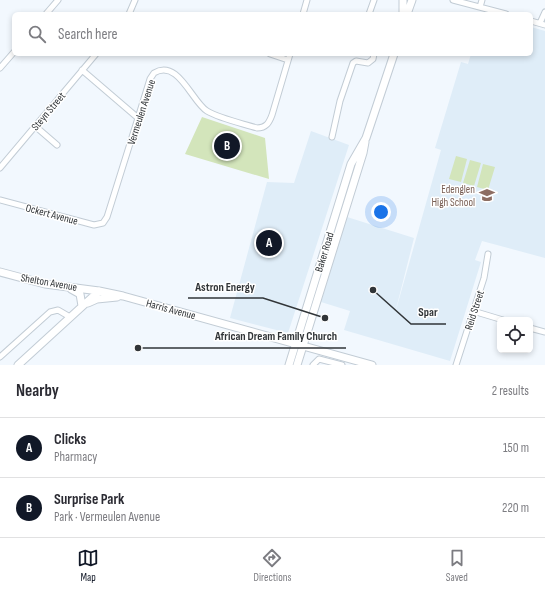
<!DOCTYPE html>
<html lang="en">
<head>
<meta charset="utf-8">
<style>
	:root { --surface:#fff; --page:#f7f7f7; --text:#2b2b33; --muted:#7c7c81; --line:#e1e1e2; --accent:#111827 }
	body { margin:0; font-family:"Sofia Sans Condensed",sans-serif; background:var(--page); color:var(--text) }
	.controls { position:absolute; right:12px; bottom:12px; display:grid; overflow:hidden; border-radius:6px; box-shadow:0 2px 6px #0003 }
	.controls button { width:36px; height:36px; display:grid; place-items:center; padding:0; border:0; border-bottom:1px solid var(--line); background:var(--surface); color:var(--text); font:20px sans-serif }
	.you { position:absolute; left:381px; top:212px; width:14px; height:14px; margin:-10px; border:3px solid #fff; border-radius:50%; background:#1a73e8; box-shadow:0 0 0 6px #1a73e833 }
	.badge { display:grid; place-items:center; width:26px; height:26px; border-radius:50%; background:var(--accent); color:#fff; font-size:13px; font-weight:700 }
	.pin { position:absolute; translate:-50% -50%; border:2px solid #fff; box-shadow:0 1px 4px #0006 }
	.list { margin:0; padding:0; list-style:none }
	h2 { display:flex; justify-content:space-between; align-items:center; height:52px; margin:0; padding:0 16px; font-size:17px }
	h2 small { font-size:13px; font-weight:400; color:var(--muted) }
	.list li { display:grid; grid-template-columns:26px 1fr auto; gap:12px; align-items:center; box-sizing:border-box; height:60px; padding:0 16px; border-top:1px solid var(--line) }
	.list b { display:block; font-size:15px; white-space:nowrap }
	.list p { margin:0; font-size:13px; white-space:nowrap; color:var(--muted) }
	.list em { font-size:13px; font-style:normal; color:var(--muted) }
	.icon { flex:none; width:22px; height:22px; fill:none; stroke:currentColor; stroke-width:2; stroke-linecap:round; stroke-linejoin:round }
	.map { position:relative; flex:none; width:545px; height:365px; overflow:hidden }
	.search { position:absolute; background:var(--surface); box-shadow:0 2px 6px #0003; left:12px; right:12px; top:12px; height:44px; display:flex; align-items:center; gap:10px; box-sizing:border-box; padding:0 14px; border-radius:6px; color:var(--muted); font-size:15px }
	.sheet { height:172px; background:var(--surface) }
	nav { display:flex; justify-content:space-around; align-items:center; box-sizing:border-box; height:56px; border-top:1px solid var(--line); background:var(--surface); font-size:11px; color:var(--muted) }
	nav a { display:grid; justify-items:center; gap:2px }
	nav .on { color:var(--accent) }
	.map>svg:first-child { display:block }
	.built { fill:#dfedf8 }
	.green { fill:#d3e5bb }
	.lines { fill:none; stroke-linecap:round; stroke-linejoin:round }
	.minor-casing { stroke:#c2ccd5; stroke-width:7 }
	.major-casing { stroke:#c2ccd5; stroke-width:9 }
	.minor { stroke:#fff; stroke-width:5 }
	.major { stroke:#fff; stroke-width:7 }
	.labels { text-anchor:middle; stroke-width:3; stroke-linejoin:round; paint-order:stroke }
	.street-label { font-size:11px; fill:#313538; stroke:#fff }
	.education-label { font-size:11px; fill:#785e54; stroke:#fff; text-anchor:end }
	.leader { fill:none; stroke:#313538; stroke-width:1.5 }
	.callout-dot { fill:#313538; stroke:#fff; stroke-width:1.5 }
	.callout-label { font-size:12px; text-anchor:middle; font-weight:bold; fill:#313538; stroke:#fff; stroke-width:3; stroke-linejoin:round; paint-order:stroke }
</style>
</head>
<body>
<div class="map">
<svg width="545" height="365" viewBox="0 0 545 365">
	<rect width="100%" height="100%" fill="#f2f8fe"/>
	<!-- built -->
	<path class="built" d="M531,27L545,31V258L482,241L475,260L481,262L450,361L344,330L350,311L321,302L347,217L414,238L394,317L441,150L435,148L461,62L468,64L471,54H531Z
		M311,131L349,145L288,333L230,318L267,182L294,183Z"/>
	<!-- green -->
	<path class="green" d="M202,117L265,138L269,179L185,154Z
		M456,156L467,159L461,182L449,179Z
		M470,160L481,163L474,186L463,183Z
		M483,164L495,167L488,190L477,187Z"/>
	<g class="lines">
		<defs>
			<path id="minor" d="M453,0L506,14
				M480,7L482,0
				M46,14L58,0
				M129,14L135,0
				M303,14L307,0
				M369,14L374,0
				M531,21L545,25
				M540,23L545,12
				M270,54L288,60
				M0,68L14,52
				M82,70L138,118
				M35,126L57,145
				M332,137L340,101L353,63L356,61L368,63L373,59L374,54
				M0,168L96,54
				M0,200L94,225L103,223L107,217L138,118L150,79L154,73C178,58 192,102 207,111C221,119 241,123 257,128C266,128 269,123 272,115L290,54
				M473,311L503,320
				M530,328L545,332
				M0,357L50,312L58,310L70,317
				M313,365L319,359L342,365
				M456,365L484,278L488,254"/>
			<path id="major" d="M403,12V0
				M407,14L412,0
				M0,272L45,284L99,291L123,296L372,365
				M71,289L80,294L82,306
				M88,303L97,299L117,297
				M18,365L99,291
				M289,365L351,164L366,138L394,54
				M297,365L363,153L365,142"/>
		</defs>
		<!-- minor casing -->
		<use href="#minor" class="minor-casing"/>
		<!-- major casing -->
		<use href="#major" class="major-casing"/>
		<!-- minor -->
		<use href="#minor" class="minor"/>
		<!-- major -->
		<use href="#major" class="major"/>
	</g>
	<!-- icons -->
	<defs>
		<symbol id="school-bare" viewBox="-9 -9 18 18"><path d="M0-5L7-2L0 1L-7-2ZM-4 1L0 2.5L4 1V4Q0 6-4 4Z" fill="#8d6e63" stroke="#fff" stroke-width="2.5" paint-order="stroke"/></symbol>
	</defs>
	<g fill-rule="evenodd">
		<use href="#school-bare" x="476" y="184" width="22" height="22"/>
	</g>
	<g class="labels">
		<!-- street labels -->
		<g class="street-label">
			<text transform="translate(48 111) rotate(-50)" y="4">Steyn Street</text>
			<text transform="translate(141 112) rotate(-72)" y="4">Vermeulen Avenue</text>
			<text transform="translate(52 214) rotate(15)" y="4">Ockert Avenue</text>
			<text transform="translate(324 252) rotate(-73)" y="4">Baker Road</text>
			<text transform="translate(49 282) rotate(10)" y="4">Shelton Avenue</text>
			<text transform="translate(171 309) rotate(15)" y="4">Harris Avenue</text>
			<text transform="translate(474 310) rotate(-72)" y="4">Reid Street</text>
		</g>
		<!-- education labels -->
		<g class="education-label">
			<text x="475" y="193">Edenglen<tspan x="475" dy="13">High School</tspan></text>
		</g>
	</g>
	<!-- callouts -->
	<path class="leader" d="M325 318L263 298H188M373 290L411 324H446M138 348L207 348H346"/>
	<g class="callout-dot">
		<circle cx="325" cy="318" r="4"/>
		<circle cx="373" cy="290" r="4"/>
		<circle cx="138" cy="348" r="4"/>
	</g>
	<g class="callout-label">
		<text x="225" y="291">Astron Energy</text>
		<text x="428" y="316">Spar</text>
		<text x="276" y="340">African Dream Family Church</text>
	</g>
</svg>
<div class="controls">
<button><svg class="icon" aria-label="locate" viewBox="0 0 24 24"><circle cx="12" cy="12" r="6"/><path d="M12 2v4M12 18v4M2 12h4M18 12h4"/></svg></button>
</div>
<div class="you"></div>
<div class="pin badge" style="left:269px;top:243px">A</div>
<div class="pin badge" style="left:227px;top:146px">B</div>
<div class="search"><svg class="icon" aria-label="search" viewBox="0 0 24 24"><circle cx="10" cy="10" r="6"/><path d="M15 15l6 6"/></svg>Search here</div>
</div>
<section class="sheet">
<h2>Nearby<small>2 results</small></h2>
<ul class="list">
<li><span class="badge">A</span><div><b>Clicks</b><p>Pharmacy</p></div><em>150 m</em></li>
<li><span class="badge">B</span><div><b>Surprise Park</b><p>Park · Vermeulen Avenue</p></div><em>220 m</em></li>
</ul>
</section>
<nav>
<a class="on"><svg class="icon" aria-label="map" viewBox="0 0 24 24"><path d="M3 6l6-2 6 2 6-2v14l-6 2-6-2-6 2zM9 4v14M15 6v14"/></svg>Map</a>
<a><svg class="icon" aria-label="directions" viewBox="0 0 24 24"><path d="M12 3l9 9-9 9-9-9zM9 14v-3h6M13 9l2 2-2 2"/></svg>Directions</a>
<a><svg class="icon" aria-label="saved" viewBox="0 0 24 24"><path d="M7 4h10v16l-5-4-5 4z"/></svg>Saved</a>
</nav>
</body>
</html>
